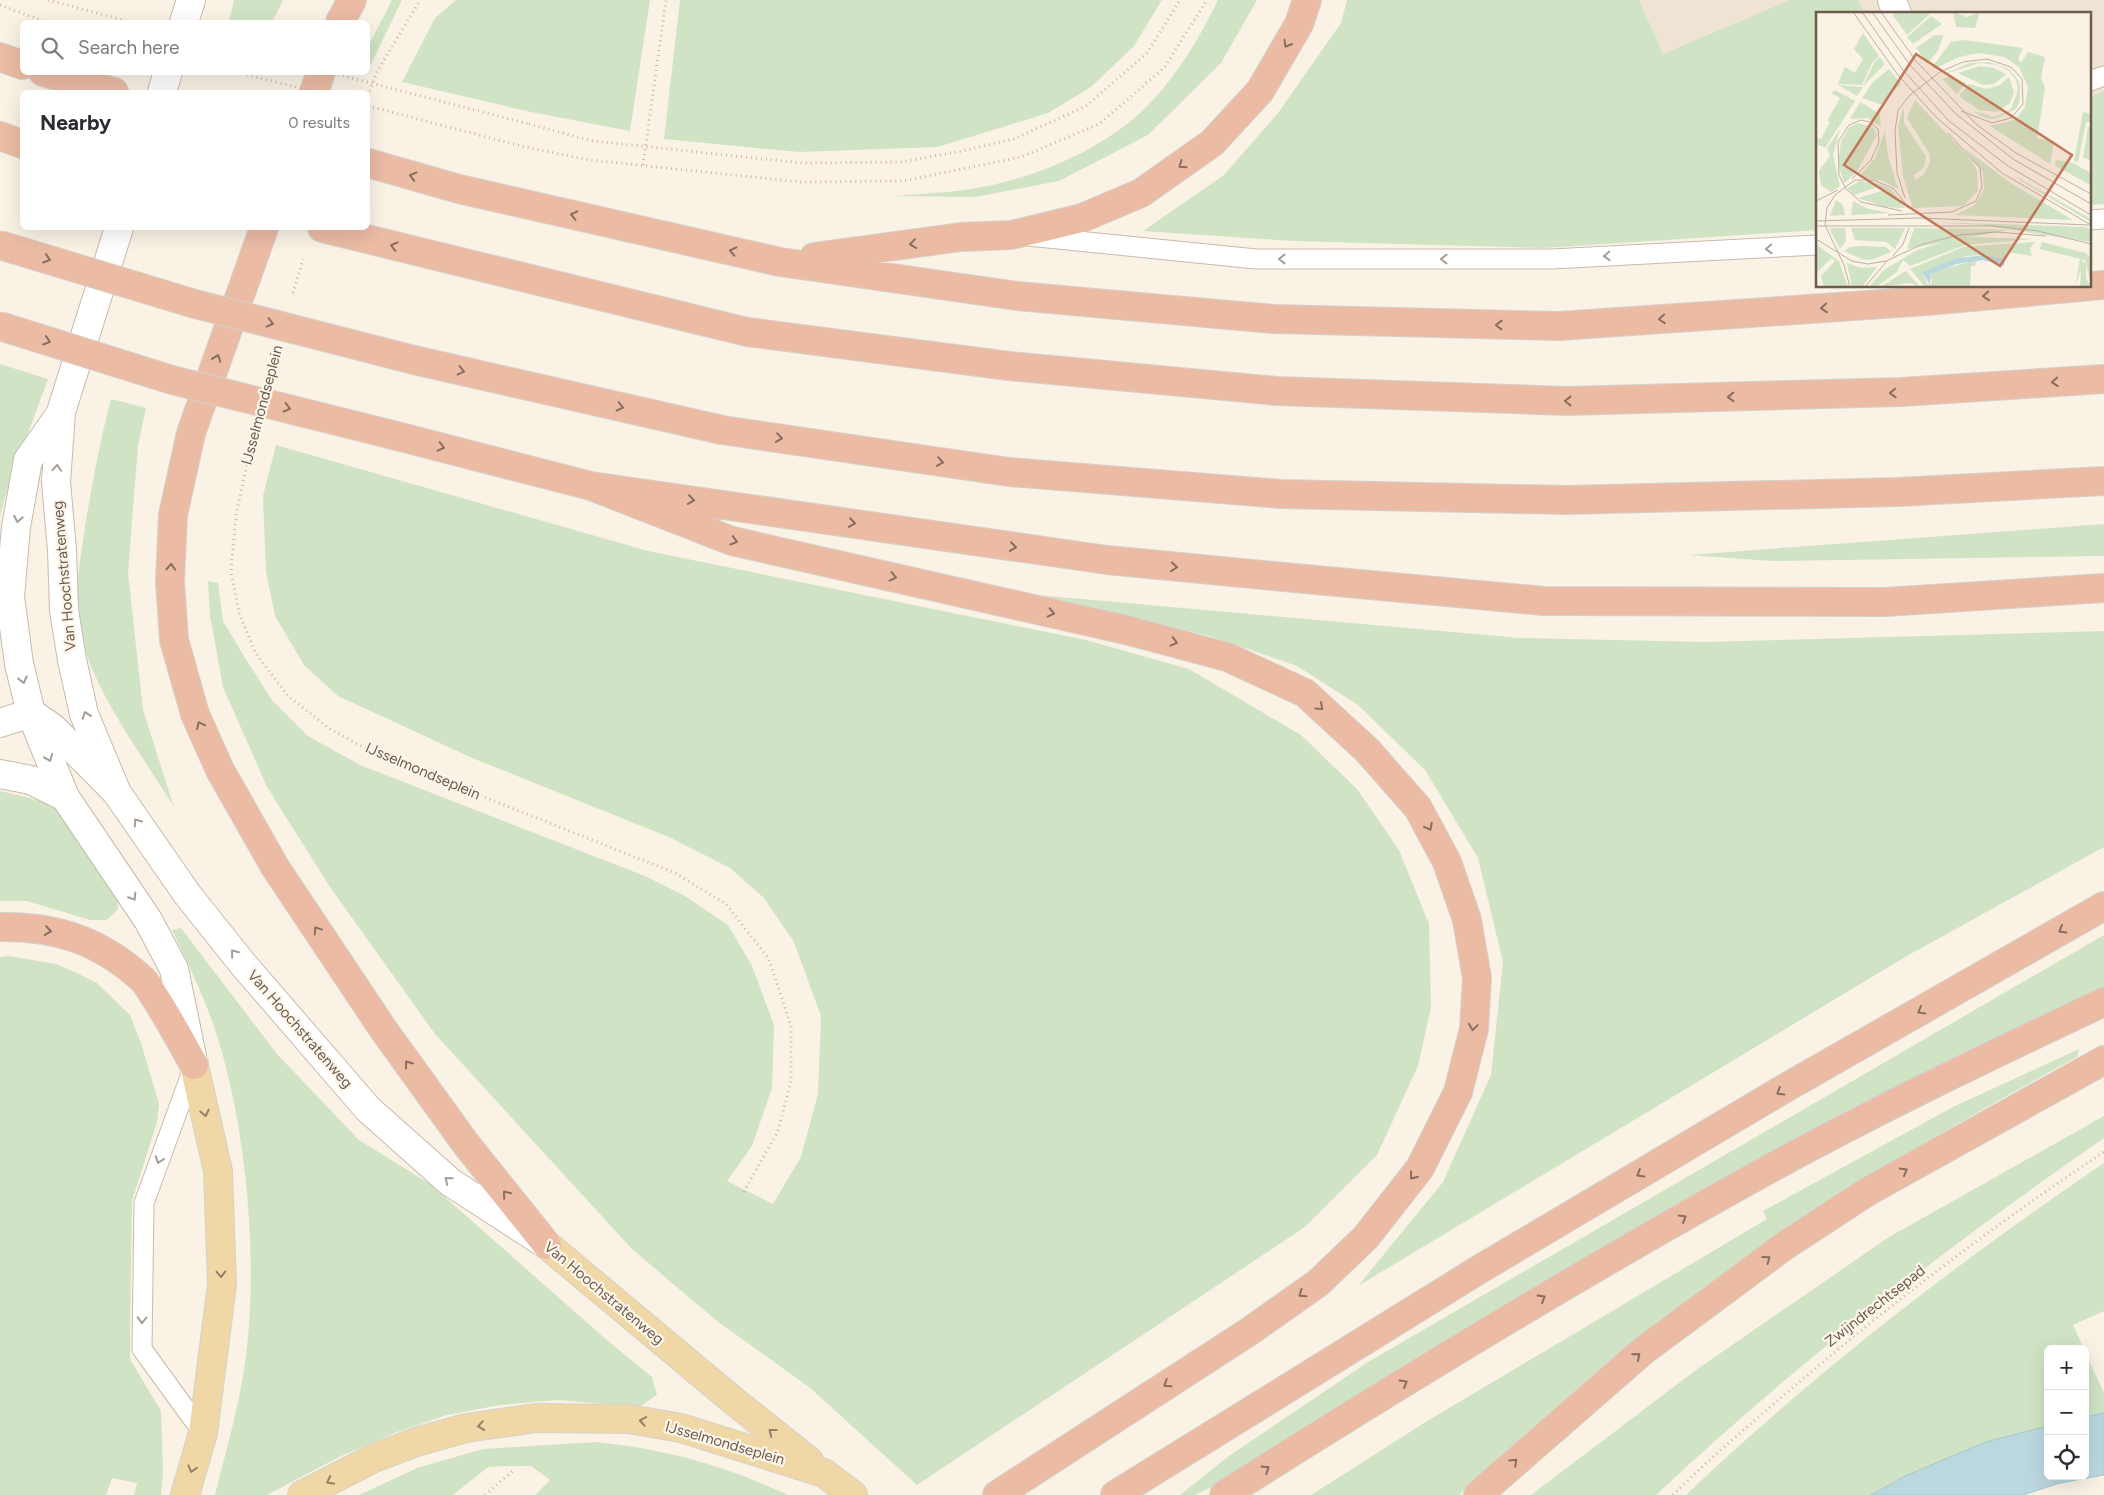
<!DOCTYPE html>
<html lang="en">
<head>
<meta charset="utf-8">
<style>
	:root { --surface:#fff; --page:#f2f2f3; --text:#2b2b33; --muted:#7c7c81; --line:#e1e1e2 }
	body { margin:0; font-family:Figtree,sans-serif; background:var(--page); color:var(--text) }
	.controls { position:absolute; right:15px; bottom:15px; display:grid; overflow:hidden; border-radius:8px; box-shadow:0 5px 20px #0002 }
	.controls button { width:45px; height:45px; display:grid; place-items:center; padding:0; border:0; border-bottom:1px solid var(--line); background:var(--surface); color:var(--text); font:25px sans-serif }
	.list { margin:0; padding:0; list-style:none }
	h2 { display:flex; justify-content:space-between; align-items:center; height:65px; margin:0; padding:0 20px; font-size:21px }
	h2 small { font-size:16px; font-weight:400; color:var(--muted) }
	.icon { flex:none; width:28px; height:28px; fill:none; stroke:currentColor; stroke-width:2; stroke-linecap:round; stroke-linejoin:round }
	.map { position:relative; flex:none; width:2104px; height:1495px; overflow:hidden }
	.search { position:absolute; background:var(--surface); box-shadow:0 5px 20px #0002; left:20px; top:20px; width:350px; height:55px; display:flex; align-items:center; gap:12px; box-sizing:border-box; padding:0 18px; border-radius:8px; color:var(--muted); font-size:19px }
	.panel { position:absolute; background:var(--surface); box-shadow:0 5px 20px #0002; left:20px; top:90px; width:350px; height:140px; border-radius:8px }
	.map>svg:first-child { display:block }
	.residential { fill:#efe4d4 }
	.green { fill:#d0e4c5 }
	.water { fill:#bcd8df; stroke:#a4c6d0 }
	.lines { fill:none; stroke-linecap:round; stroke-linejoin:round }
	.service-casing { stroke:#c8baad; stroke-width:21 }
	.minor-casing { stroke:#c8baad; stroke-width:30 }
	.tertiary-casing { stroke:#c8baad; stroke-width:30 }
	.primary-casing { stroke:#d6d1cd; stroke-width:30 }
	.motorway-casing { stroke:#d6d1cd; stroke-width:30 }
	.path { stroke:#cfb7a4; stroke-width:3; stroke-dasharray:1 4; stroke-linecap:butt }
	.service { stroke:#fff; stroke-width:19 }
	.minor { stroke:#fff; stroke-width:28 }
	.tertiary { stroke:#fff; stroke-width:28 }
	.primary { stroke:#efd8a6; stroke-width:28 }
	.motorway { stroke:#ebbba4; stroke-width:28 }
	.motorway-bridge-casing { stroke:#d6d1cd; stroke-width:30; stroke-linecap:butt }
	.path-bridge { stroke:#cfb7a4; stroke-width:3; stroke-dasharray:1 4; stroke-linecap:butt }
	.motorway-bridge { stroke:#ebbba4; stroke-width:28 }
	.oneway { stroke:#876e5f }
	.oneway2 { stroke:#a89d95 }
	.oneway3 { stroke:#958068 }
	.labels { text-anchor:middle; stroke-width:4.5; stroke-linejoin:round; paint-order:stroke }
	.street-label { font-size:15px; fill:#6e5b4e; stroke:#fcf6ea }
	.inset-road { fill:none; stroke:#bdb1a4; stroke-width:1 }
	.view { fill:#c37758; fill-opacity:0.15; stroke:#c37758; stroke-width:2.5 }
	.inset-edge { fill:none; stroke:#6e5b4e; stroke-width:2.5 }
</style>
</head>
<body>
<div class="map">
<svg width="2104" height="1495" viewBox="0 0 2104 1495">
	<rect width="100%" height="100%" fill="#f9f2e5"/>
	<!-- residential -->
	<path class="residential" d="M1639,0H2104V114L2090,116V14H1818L1709,170Z"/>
	<!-- green -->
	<path class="green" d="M234,0H283L272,22H229Z
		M392,0H402L368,70V47Z
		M456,0H650L630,131L531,112L402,82L435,18Z
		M680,0H1162L1134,46L1091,87L1048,113L938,147L799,152L664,139Z
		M1218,0H1257L1221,63L1148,135L1059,181L975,197L893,196C917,194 941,193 965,190C1026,181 1094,155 1141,112C1174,81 1198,41 1218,0Z
		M1347,0H1639L1663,54L1790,0H1858L1864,14H1818V230L1544,248L1294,241L1143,231L1224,175L1278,113L1341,23Z
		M2104,91V204L2090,205V97Z
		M0,364L48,379L7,490L0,516Z
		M111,399L146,408L138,446L128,572L143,710L174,807C145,760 104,705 86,653C70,605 80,561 87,514C94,475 101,437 111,399Z
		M276,445L648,551L1086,640L1189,669L1301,735L1357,789L1399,850L1429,924L1431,1007L1418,1066L1377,1155L1305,1227L917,1485L809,1387L717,1321L632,1249L435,1034L330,887L267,787L223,687L210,616L208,581L218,583L223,621L242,653L272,700L308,736L360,765L645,876L685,896L728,925L752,966L774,1025L772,1088L752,1146L727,1181L773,1204L801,1157L818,1094L821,1016L794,942L764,898L730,868L671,838L470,757L338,696L304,665L275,616L266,572L263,496Z
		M2104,524V556L1772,561L1689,555Z
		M1037,595L1520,638L1705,642L2104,631V847L1905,957L1358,1286L1443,1182L1491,1075L1503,962L1478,858L1425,770L1358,705L1297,666L1213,637Z
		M0,791C18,795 35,798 51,806C78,820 101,870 117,895L118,909L107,920H90L27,901H0Z
		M181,928L277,1054L359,1140L430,1184L609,1342L652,1377L657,1395L639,1407L559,1400L500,1405L447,1415L397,1432L341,1456L267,1495H215C227,1446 242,1397 247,1347C258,1251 245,1115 213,1024C202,992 187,961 172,930Z
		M2104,935V990L1235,1475L1195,1495H1180L1229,1456L1368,1362Z
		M9,956L56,964L75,972L97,983L130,1015L141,1043L159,1104L157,1122L132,1201L130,1327V1359L161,1411L163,1471L161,1495H134L137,1483L112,1478L106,1495H0V957Z
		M2079,1049L2077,1057C1931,1137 1786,1221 1655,1325C1587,1378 1523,1437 1459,1495H1311L1424,1423L1767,1219L1763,1211L1953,1107Z
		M2104,1116V1138C1947,1247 1795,1364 1656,1495H1531L1696,1370L1889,1237Z
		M2104,1163V1311L2073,1325L2084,1349H2048V1426L1986,1442L1905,1476L1871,1495H1686C1815,1372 1957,1263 2104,1163Z
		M2085,1352L2104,1393V1413L2085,1417Z
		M595,1442C662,1448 727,1466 788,1495H535L550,1480L531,1466H507L488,1467L453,1495H359L417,1468L483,1449Z"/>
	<!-- water -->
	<path class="water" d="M2104,1413V1475L2060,1483L2023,1495H1871L1905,1476L1986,1442L2048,1426V1476H2085V1417Z"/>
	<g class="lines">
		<defs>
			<path id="service" d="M2090,81L2104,76
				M2090,220L2104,219
				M1028,236L1256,259H1552L1818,245
				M194,1066L144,1203L142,1349L203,1433"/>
			<path id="minor" d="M1892,0L1897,14
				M0,723L31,713L53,728L117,793
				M0,774L31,780L65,797"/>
			<path id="tertiary" d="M184,22L191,0
				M162,92L168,72
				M119,228L61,412L56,482L62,550L64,610L72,660L84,714L117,793L187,894L242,963L368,1109L450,1182L541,1241
				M61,413L28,460L16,527L10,597L19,664L31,713L65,797L148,920L174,969L192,1056"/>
			<path id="primary" d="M547,1245L735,1402L809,1461
				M185,1495L203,1433L222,1284L218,1171L194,1065
				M302,1495L374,1458L416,1442L466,1428L536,1418L629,1419L681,1428L824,1473L853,1495"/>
			<path id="motorway" d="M340,22L352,0
				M0,57L22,65
				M43,72L114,92
				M314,92L321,72
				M0,136L22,144
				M368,163L459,189L780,262L1017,296L1274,319L1559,326L1927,301L2104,285
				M264,228L191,433L173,515L170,581L174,640L195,714L220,770L275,867L383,1029L466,1144L547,1245
				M322,228L747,332L1009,366L1277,391L1567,401L1901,392L2104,379
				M814,257L961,237L1011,235L1082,218L1141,193L1212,143L1260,91L1299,24L1307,0
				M414,360L722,430L1009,472L1281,494L1566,500L1898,492L2104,481
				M393,435L591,486L1107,560L1305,579L1544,601L1885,602L2104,588
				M591,486L732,541L1126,630L1227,657L1305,693L1367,750L1418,808L1447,862L1467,920L1477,978L1474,1029L1458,1092L1420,1168L1366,1237L1318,1283L1250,1331L997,1495
				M0,927C56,926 101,941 143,980C148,985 152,993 156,999C170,1021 182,1043 194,1065
				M1115,1495L1480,1269L1787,1087L2104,906
				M1224,1495C1407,1379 1592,1266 1782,1162C1887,1105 1996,1053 2104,1002
				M1478,1495L1643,1351L1783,1247L1867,1192L2104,1060"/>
		</defs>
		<!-- service casing -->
		<use href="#service" class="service-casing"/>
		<!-- minor casing -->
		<use href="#minor" class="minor-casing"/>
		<!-- tertiary casing -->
		<use href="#tertiary" class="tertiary-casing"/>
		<!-- primary casing -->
		<use href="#primary" class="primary-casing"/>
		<!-- motorway casing -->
		<use href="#motorway" class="motorway-casing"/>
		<!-- path -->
		<path class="path" d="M48,0L131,22
			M0,5L46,22
			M368,96L377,72L420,0
			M368,106L525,147L590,160L800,182L903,181L1021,157L1099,124L1164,68L1207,0
			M529,124L593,141L802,163L901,162L957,152L1014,139L1086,106L1147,53L1180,0
			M643,165L666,0
			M293,293L303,259
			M253,436L236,515L231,572L239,613L256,654L288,696L330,729L376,754L675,873L726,904L769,959L791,1026V1081L778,1131L743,1193
			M485,1495L515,1469
			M1673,1495C1712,1456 1755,1420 1797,1384C1894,1301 1997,1223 2104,1152"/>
		<!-- service -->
		<use href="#service" class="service"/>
		<!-- minor -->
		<use href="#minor" class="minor"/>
		<!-- tertiary -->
		<use href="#tertiary" class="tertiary"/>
		<!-- primary -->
		<use href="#primary" class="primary"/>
		<!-- motorway -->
		<use href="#motorway" class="motorway"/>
		<defs>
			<path id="motorway-bridge" d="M0,245L195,304L414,360
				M0,326L172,380L393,435"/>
		</defs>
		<!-- motorway-bridge casing -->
		<use href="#motorway-bridge" class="motorway-bridge-casing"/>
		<!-- path-bridge -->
		<path class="path-bridge" d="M237,72L315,92
			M328,72L529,124"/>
		<!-- motorway-bridge -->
		<use href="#motorway-bridge" class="motorway-bridge"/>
	</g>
	<!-- one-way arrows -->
	<defs><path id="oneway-chevron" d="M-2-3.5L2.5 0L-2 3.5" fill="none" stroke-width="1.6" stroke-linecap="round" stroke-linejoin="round" transform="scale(1.25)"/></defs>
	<g class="oneway">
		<use href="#oneway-chevron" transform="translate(1287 44) rotate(120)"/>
		<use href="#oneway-chevron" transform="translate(1182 165) rotate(145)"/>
		<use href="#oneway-chevron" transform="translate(413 176) rotate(-164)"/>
		<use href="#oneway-chevron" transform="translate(574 215) rotate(-167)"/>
		<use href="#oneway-chevron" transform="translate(913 244) rotate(172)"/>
		<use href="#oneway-chevron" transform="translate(394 246) rotate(-166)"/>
		<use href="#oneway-chevron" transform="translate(733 251) rotate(-167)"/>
		<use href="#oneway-chevron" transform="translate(47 259) rotate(17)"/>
		<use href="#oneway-chevron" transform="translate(1986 296) rotate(175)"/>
		<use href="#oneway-chevron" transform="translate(1824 308) rotate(176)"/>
		<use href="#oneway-chevron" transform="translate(1662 319) rotate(176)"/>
		<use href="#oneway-chevron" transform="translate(270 323) rotate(14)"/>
		<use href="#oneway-chevron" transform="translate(1499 325) rotate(-179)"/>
		<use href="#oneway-chevron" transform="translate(47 341) rotate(17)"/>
		<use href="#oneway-chevron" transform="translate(217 358) rotate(-71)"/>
		<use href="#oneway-chevron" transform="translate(461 371) rotate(13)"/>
		<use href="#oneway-chevron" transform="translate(2055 382) rotate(176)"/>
		<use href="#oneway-chevron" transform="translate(1893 393) rotate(178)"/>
		<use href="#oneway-chevron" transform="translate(1731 397) rotate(178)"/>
		<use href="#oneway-chevron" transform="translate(1568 401) rotate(-180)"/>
		<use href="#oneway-chevron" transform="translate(620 407) rotate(13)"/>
		<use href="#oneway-chevron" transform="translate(287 408) rotate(14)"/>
		<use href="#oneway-chevron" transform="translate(779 438) rotate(8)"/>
		<use href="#oneway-chevron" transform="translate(441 447) rotate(14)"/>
		<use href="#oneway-chevron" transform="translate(940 462) rotate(8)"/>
		<use href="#oneway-chevron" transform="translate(691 500) rotate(8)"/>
		<use href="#oneway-chevron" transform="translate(852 523) rotate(8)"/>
		<use href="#oneway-chevron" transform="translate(734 541) rotate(16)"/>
		<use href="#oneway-chevron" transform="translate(1013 547) rotate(8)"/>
		<use href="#oneway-chevron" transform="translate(171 567) rotate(-87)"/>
		<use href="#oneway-chevron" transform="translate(1174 567) rotate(5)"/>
		<use href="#oneway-chevron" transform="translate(893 577) rotate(13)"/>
		<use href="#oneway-chevron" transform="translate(1051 613) rotate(13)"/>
		<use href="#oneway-chevron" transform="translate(1174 642) rotate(15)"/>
		<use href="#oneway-chevron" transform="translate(1320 707) rotate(42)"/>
		<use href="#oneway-chevron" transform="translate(200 725) rotate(-115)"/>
		<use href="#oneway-chevron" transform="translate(1429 827) rotate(62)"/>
		<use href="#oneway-chevron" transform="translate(317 930) rotate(-124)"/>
		<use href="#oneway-chevron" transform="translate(2062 930) rotate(150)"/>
		<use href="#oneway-chevron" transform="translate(48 931) rotate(9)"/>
		<use href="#oneway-chevron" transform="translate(1921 1011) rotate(150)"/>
		<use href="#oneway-chevron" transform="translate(1473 1027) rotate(98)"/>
		<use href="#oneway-chevron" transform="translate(408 1064) rotate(-126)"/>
		<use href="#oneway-chevron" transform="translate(1780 1092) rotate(149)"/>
		<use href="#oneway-chevron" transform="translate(1904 1171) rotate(-30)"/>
		<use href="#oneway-chevron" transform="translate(1640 1174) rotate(149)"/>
		<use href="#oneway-chevron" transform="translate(1413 1176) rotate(128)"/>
		<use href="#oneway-chevron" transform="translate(506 1194) rotate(-129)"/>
		<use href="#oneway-chevron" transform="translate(1683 1218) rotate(-30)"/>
		<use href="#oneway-chevron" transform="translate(1767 1259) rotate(-36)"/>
		<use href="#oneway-chevron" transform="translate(1302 1294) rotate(145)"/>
		<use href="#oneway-chevron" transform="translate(1542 1298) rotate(-31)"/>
		<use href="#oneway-chevron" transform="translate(1637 1356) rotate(-40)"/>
		<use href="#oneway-chevron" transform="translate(1404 1383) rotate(-31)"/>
		<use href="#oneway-chevron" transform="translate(1167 1384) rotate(147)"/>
		<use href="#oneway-chevron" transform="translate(1514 1462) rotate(-43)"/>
		<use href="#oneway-chevron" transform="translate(1266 1469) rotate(-32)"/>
	</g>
	<g class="oneway2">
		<use href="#oneway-chevron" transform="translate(1769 249) rotate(177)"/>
		<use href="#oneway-chevron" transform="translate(1607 256) rotate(177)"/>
		<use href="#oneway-chevron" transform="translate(1282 259) rotate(-180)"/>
		<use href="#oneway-chevron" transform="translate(1444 259) rotate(-180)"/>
		<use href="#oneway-chevron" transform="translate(57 468) rotate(-86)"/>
		<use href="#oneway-chevron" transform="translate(18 519) rotate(100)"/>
		<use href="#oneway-chevron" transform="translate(23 680) rotate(76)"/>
		<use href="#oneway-chevron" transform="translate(86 715) rotate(-109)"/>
		<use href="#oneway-chevron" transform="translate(49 758) rotate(68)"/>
		<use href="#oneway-chevron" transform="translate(137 822) rotate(-125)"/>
		<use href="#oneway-chevron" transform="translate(133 897) rotate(57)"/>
		<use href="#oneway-chevron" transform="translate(234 953) rotate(-129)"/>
		<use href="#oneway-chevron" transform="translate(159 1160) rotate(110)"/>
		<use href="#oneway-chevron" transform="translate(448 1180) rotate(-141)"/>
		<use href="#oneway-chevron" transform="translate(142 1320) rotate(91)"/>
	</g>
	<g class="oneway3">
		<use href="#oneway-chevron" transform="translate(205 1113) rotate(77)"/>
		<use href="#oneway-chevron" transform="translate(221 1274) rotate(88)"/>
		<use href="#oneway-chevron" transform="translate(643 1421) rotate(-170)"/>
		<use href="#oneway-chevron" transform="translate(481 1426) rotate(171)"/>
		<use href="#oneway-chevron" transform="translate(772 1432) rotate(-142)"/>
		<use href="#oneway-chevron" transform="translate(192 1469) rotate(106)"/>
		<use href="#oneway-chevron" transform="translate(330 1481) rotate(153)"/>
	</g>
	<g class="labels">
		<!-- street labels -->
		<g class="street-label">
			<text transform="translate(262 405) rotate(-75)" y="5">IJsselmondseplein</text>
			<text transform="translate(64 576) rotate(-95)" y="5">Van Hoochstratenweg</text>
			<text transform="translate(423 771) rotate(23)" y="5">IJsselmondseplein</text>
			<text transform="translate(300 1029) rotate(49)" y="5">Van Hoochstratenweg</text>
			<text transform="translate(604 1293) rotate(40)" y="5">Van Hoochstratenweg</text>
			<text transform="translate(1875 1306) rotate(-38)" y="5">Zwijndrechtsepad</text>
			<text transform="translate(725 1443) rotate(16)" y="5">IJsselmondseplein</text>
		</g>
	</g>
	<!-- overview -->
	<g transform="translate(1816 12)">
		<rect width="275" height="275" fill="#f9f2e5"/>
		<path d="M78,0H116L91,23L76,2ZM137,0L151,5L164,0L159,16L140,15ZM115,4L126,12L97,32L91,25ZM47,21L63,44L56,51L46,73L22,72L29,55L39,61L47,47L38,37ZM119,23H128L121,40L112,51L100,36ZM148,28L207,36L202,47L205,51L212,40L229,45L225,66L229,76L221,126L238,129L234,152L174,114L199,108L209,95L212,75L203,55L188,45L163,41L143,45L118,57L116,55L135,30ZM64,45L69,52L47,74L58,51ZM173,50L188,55L194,58L202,68L204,74V89L200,97L179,107L170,106L163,103L157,99L179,105L195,97L202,78L200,68L193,59L181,53L163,51L123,64L154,51ZM164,54L178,56L190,62L178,72L167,73L142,61ZM73,57L85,72L74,81L67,93L46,86L57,70ZM135,64L150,71L141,82L126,67ZM193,65L198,81L194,91L182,100L163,98L143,84L153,72L171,77L184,73ZM22,73L45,75H47L41,84ZM19,78L39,89L9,136L0,132V126L5,127L14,110L11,109L24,86L15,81ZM99,88L156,149L161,159L162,179L147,194L97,196L87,165L82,113L88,95V111L110,145L108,155L97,164L100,168L108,162L114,150L113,141L91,106ZM44,90L64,102L65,115L51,106L34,107ZM267,100L275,102V110H270L262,150L258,149ZM41,111L57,115L61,123L40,161L28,171L22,152L25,129L33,116ZM272,115H275V148L267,146ZM24,117L17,143L24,174L15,180L5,173L3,159L14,144L11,136ZM69,119L72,144L82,177L65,168L43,165L59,146ZM148,136L196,172L257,208L139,203L159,193L168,177L167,160ZM240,148L257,151L275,161V173L239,154ZM199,164L275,207V210L205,169ZM44,169L60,171L75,177L89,196L68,195L42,186L69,178L62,175L38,183L31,176ZM20,188L27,193L29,203L14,204ZM37,189L52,197L75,201L35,203ZM113,210L270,215L275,218V230L165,213ZM13,216H29L30,229L24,237ZM35,216H89L79,237L70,230L39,228ZM96,216L173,217L192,218L91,237L98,217ZM160,225L217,227L149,233L94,254L87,248L81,260L60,275H53L68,258L101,238L134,228ZM219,230L214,236L216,244L190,240L189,248L170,243L150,244L106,260L112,273L116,272L115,263L118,260L160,248L159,254H155L154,275H109L94,257L147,235ZM226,230L270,241L275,247V272L269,248L224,237ZM0,232L23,249L32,275H8L5,264L19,249L16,246L0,261ZM46,234L70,235L75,240L55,248L45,247L28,239L34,235ZM264,247L270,252V266L275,275H264L265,257L259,275ZM31,251L45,256L61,255L46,275H36ZM90,259L104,275L94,271L64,275Z" fill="#d0e4c5"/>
		<path d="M170,243L189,248L188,254L167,248L141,252L115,262L114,273L106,260L141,246Z" fill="#bcd8df"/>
		<path class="inset-road" d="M37,0L82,63L121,106L186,161L275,213M46,0L87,58L133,109L192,154L275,203M56,0L94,53L140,102L197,147L275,192M65,0L100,49L161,113L200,141L275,182M63,130L62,117L54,110L45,108L33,113L22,130L23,163L30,177L45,190L86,199M81,161L89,186M81,161L79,119L82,98L94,83L124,60L147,50L171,47L195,55L206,67L207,92L195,106L176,111L145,99M36,167L55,148L63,130M0,189L22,178M72,203L136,200L160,189L166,175L164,156L132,121M0,209L103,206L273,213M0,214H177L222,219L275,232M0,227L36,249L52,252L70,249M77,244L87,232L93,216M70,249L107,232L143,223L181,220L230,224M34,275L28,253L9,213L11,196L19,183L39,168H58L78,177L92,195M49,275L71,249"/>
		<path class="view" d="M100,42L256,143L184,254L28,153Z"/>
		<rect width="275" height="275" class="inset-edge"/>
	</g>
</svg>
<div class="controls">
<button>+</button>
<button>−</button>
<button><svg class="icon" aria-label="locate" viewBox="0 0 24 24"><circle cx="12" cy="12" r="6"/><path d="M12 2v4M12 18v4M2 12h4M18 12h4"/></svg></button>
</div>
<div class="search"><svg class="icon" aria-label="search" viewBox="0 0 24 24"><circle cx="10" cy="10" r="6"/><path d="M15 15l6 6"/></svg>Search here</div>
<section class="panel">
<h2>Nearby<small>0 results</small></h2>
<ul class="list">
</ul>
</section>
</div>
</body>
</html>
